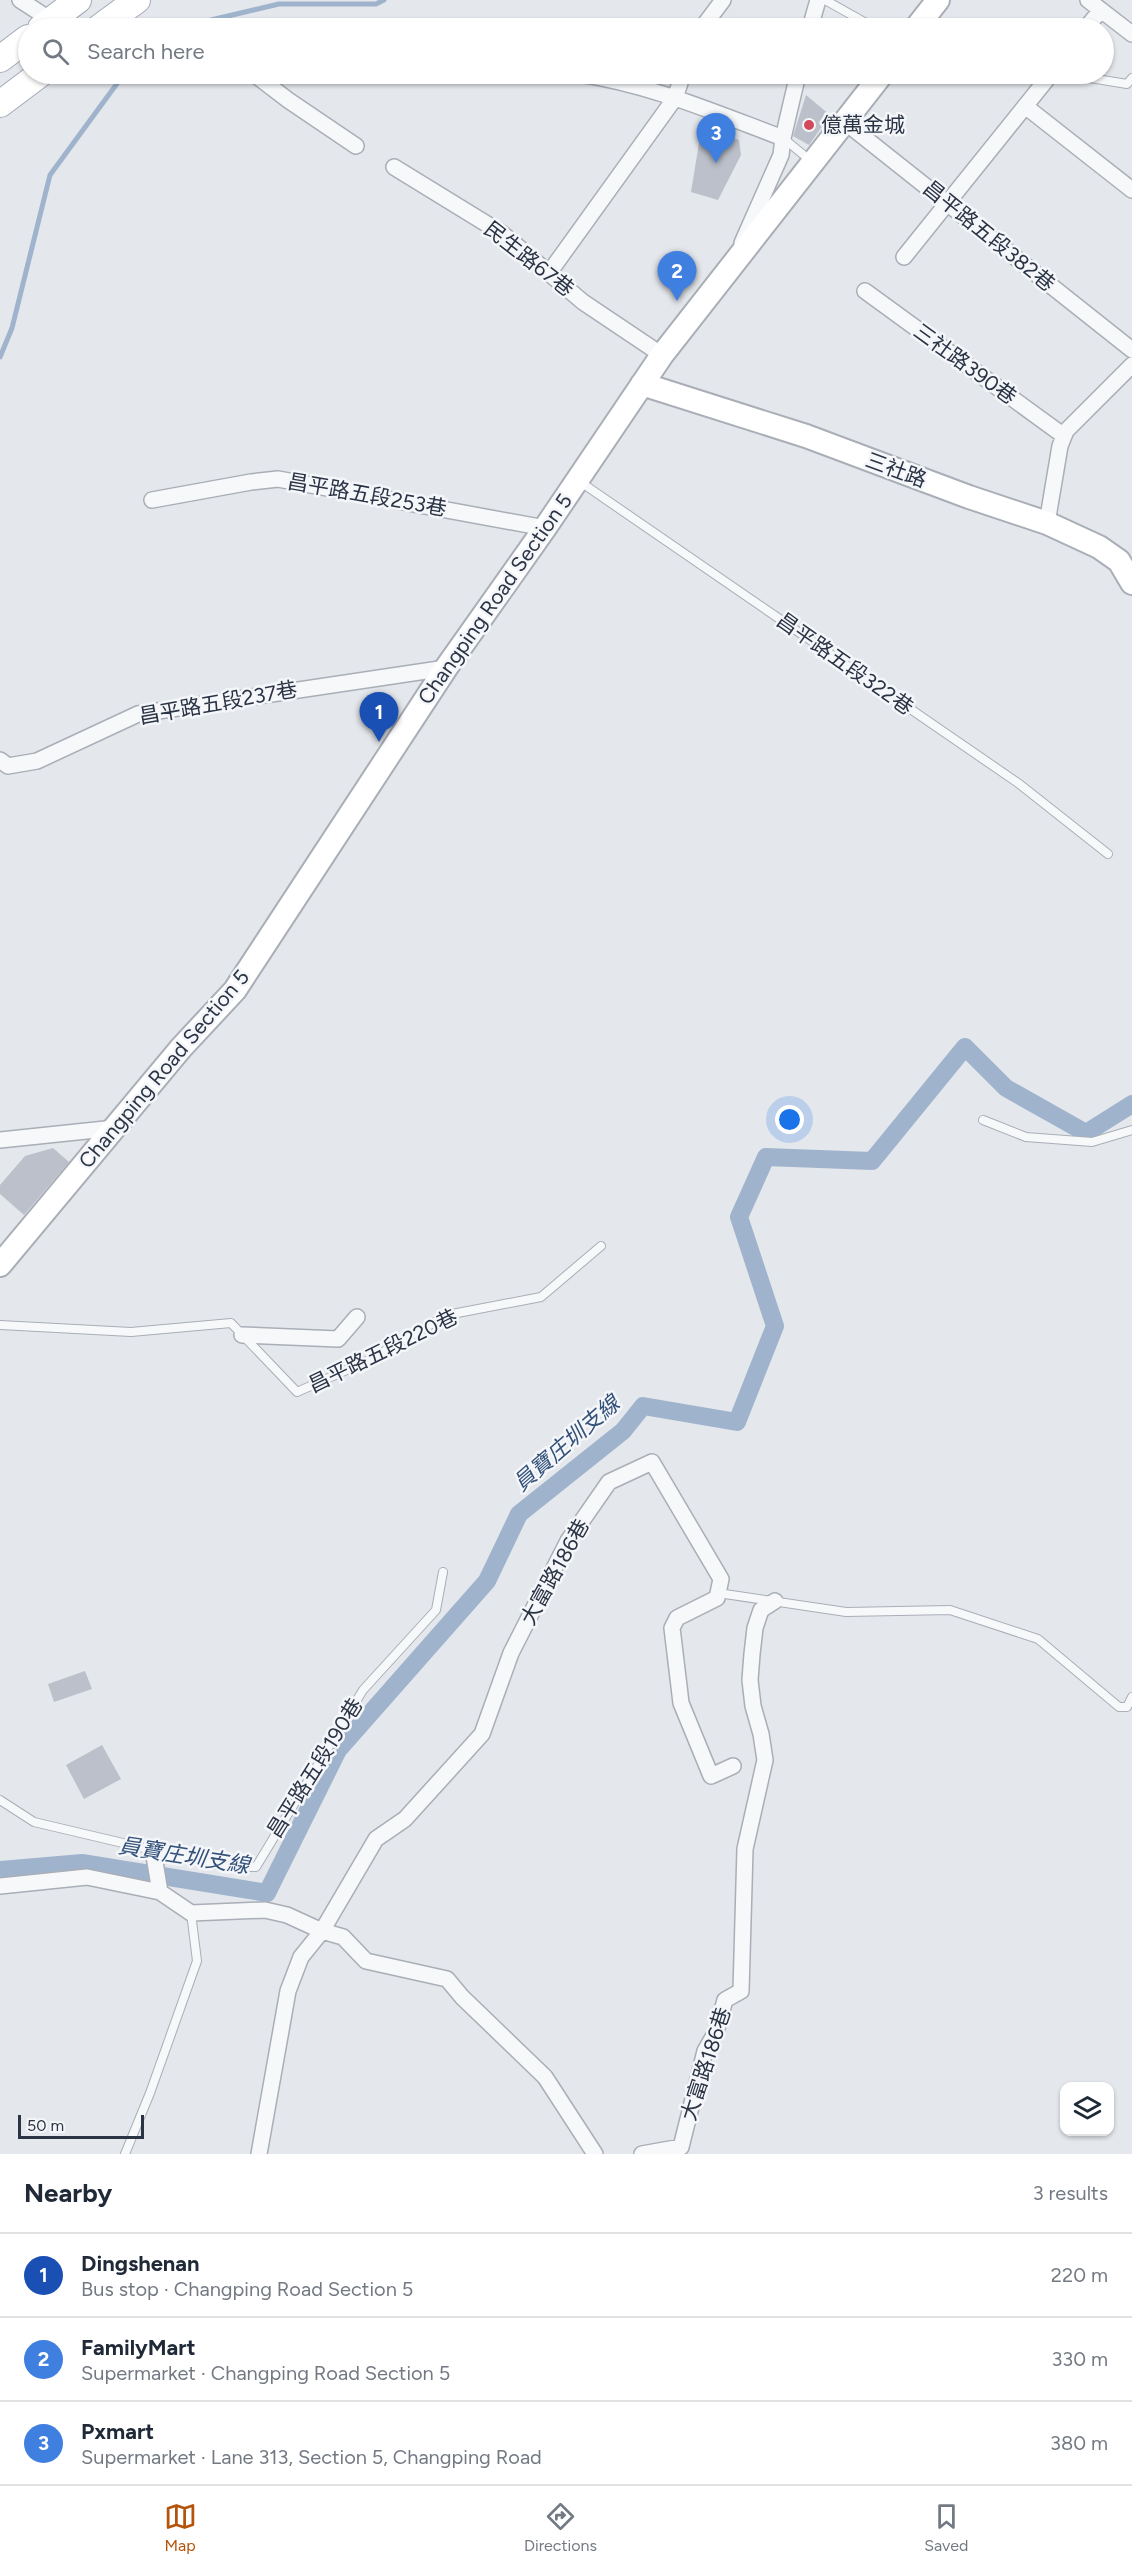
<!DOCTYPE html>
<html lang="en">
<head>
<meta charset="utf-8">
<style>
	:root { --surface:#fff; --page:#f2f2f3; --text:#1f2937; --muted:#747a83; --line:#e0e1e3; --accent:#b45309 }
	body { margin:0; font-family:Figtree,"Noto Sans TC",sans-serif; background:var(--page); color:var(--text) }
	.controls { position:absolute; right:18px; bottom:18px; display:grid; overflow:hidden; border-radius:12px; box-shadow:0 2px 4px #0004 }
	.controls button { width:54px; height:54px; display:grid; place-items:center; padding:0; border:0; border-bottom:2px solid var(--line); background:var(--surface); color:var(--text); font:30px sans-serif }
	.scale { position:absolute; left:18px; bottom:15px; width:126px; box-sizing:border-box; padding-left:6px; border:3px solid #2b3445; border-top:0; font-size:16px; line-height:21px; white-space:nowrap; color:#2b3445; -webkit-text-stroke:4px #f4f6f9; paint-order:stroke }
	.you { position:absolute; left:790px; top:1120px; width:21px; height:21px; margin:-15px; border:4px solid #fff; border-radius:50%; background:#1a73e8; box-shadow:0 0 0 9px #1a73e833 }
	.badge { display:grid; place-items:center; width:39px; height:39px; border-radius:50%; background:var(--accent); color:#fff; font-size:20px; font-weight:700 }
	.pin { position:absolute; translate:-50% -50px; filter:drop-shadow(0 2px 3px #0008) }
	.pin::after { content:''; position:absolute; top:32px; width:21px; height:18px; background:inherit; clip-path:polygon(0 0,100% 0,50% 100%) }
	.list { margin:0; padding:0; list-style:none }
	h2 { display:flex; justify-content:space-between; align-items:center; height:78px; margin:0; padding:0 24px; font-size:26px }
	h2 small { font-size:20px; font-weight:400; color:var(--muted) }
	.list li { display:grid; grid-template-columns:39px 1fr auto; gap:18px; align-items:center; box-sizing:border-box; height:84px; padding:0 24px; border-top:2px solid var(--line) }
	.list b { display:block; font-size:22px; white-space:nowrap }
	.list p { margin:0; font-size:20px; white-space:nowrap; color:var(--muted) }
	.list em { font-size:20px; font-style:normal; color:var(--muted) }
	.icon { flex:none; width:33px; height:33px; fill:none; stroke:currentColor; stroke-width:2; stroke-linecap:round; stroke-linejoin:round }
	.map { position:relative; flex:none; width:1132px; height:2154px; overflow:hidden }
	.search { position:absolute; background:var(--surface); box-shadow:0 2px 4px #0004; left:18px; right:18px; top:18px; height:66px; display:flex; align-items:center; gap:15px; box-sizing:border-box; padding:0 21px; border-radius:33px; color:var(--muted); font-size:22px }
	.sheet { height:330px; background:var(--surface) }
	nav { display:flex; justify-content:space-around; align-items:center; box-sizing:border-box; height:84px; border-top:2px solid var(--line); background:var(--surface); font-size:16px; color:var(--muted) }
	nav a { display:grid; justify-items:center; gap:3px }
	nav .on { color:var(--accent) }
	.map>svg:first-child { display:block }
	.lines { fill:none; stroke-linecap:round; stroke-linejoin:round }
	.stream { stroke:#9fb4cc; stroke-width:5 }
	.canal { stroke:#9fb4cc; stroke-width:18 }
	.building { fill:#bbc0ca }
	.lane-casing { stroke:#a9aeb7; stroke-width:10 }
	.street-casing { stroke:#a9aeb7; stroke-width:18 }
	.secondary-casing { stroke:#a9aeb7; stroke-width:26 }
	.primary-casing { stroke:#a3abb8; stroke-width:28 }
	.lane { stroke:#f7f8fa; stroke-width:8 }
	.street { stroke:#f7f8fa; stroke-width:15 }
	.secondary { stroke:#fff; stroke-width:22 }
	.primary { stroke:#fff; stroke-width:26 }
	.poi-dot { fill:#d1495b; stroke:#f4f6f9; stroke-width:2 }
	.labels { text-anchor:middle; stroke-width:5; stroke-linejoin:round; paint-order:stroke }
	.poi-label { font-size:21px; fill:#2b3445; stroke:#f4f6f9; text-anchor:start }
	.street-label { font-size:21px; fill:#2b3445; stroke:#f4f6f9 }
	.water-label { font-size:22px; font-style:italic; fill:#34527a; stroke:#f4f6f9 }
</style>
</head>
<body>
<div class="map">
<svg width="1132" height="2154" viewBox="0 0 1132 2154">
	<rect width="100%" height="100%" fill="#e4e7ec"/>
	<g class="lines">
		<!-- stream -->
		<path class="stream" d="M177,28L279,4H376L384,0
			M0,357L12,328L50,175L124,74"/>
		<!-- canal -->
		<path class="canal" d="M0,1870L82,1863L267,1893L338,1750L487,1581L519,1514L623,1431L643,1406L737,1422L775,1326L739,1217L766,1157L872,1161L965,1047L1006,1088L1086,1133L1132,1104"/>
	</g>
	<!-- building -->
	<path class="building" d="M806,95L830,115L809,145L793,136Z
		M702,125L739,140L741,155L718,200L691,192Z
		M53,1148L69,1162L24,1215L0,1194V1185L25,1156Z
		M85,1671L92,1689L54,1702L48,1684Z
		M102,1745L121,1779L84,1799L66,1765Z"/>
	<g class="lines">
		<defs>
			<path id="lane" d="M825,0L875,28
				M1066,74L1127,84L1132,78
				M783,138L811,161
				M579,481L1018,783L1108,854
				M983,1120L1026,1137L1092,1142L1132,1130
				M0,1325L131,1332L231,1323L297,1392L369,1360L447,1315L541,1297L601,1246
				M718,1593L846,1612L950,1610L1038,1639L1119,1707H1127L1132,1697
				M0,1800L34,1822L220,1866L256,1867L363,1690L436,1610L443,1572
				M125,2154L150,2093L197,1961L191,1913"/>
			<path id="street" d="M20,0L63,28
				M1088,0L1132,34
				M702,28L723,0
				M810,28L818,0
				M1086,28L1101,10
				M254,74L288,100L356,146
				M579,74C649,84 716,113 783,138
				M1025,106L1132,190
				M846,123L1132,350
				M394,167L503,234L583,302L662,355
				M742,243L781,155L783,138L798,74
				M904,257L1051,74
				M549,273L675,98L683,74
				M865,291L1064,436
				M152,500L251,482L278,479L545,528
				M1047,523L1060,446L1066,431L1132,365
				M0,760L8,766L37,761L138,714L446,668
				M0,1140L115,1128
				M242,1335L338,1339L357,1317
				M153,1850L160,1892
				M0,1886L87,1877L160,1892L191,1913L265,1910L287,1915L322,1931L301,1957L288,1991L259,2154
				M595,2154L545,2077L462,1997L447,1979L366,1961L343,1937L322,1931L376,1839L405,1819L482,1734L511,1653L568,1541L609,1482L652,1462L721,1579L717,1598L677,1618L672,1628L681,1703L711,1776L733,1766
				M642,2154L681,2147L705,2051L716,2032L725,2000L741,1991L745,1849L765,1760L761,1734L753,1706L750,1680L752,1654L755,1628L761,1610L775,1601"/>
			<path id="secondary" d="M916,28L938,0
				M642,384L806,436L969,497L1047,523L1099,547L1119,561L1132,583
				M0,1265L181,1048L235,990L446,668L545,528L662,355L882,74"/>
			<path id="primary" d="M41,28L78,0
				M99,28L137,0
				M0,59L28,38
				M0,104L40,74"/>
		</defs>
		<!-- lane casing -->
		<use href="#lane" class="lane-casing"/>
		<!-- street casing -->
		<use href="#street" class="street-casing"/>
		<!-- secondary casing -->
		<use href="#secondary" class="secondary-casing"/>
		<!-- primary casing -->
		<use href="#primary" class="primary-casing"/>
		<!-- lane -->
		<use href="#lane" class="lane"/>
		<!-- street -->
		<use href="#street" class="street"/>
		<!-- secondary -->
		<use href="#secondary" class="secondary"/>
		<!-- primary -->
		<use href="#primary" class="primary"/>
	</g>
	<!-- markers -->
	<circle class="poi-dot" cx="809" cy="125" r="6"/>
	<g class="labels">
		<!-- poi labels -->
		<g class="poi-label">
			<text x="821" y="132">億萬金城</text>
		</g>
		<!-- street labels -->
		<g class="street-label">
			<text transform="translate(989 236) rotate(39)" y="7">昌平路五段382巷</text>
			<text transform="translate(529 259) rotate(38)" y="7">民生路67巷</text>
			<text transform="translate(965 364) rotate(36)" y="7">三社路390巷</text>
			<text transform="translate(896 470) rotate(20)" y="7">三社路</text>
			<text transform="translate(367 495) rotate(10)" y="7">昌平路五段253巷</text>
			<text transform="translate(495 599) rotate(-55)" y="7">Changping Road Section 5</text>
			<text transform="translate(845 664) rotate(35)" y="7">昌平路五段322巷</text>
			<text transform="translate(218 703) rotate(-10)" y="7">昌平路五段237巷</text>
			<text transform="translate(164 1069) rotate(-50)" y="7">Changping Road Section 5</text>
			<text transform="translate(383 1351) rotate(-26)" y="7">昌平路五段220巷</text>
			<text transform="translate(555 1572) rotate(-61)" y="7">大富路186巷</text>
			<text transform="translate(315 1768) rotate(-58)" y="7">昌平路五段190巷</text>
			<text transform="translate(706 2064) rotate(-72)" y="7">大富路186巷</text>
		</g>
		<!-- water labels -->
		<g class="water-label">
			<text transform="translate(566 1443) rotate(-41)" y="8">員寶庄圳支線</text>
			<text transform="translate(184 1855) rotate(9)" y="8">員寶庄圳支線</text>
		</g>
	</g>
</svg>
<div class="controls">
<button><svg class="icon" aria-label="layers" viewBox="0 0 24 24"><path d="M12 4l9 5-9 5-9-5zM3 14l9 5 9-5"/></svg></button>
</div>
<div class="scale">50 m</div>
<div class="you"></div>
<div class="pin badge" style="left:379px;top:742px;background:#1a4fb4">1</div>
<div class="pin badge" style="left:677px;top:301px;background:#3f7fe0">2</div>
<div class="pin badge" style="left:716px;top:163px;background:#3f7fe0">3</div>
<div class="search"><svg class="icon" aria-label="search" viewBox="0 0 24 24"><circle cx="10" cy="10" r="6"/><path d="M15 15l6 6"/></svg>Search here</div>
</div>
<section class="sheet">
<h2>Nearby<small>3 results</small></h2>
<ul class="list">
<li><span class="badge" style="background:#1a4fb4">1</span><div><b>Dingshenan</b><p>Bus stop · Changping Road Section 5</p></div><em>220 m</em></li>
<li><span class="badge" style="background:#3f7fe0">2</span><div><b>FamilyMart</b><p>Supermarket · Changping Road Section 5</p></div><em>330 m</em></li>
<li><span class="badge" style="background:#3f7fe0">3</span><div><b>Pxmart</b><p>Supermarket · Lane 313, Section 5, Changping Road</p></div><em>380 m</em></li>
</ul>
</section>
<nav>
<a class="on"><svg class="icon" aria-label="map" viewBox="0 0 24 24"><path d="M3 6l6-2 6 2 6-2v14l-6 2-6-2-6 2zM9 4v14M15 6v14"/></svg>Map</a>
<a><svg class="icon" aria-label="directions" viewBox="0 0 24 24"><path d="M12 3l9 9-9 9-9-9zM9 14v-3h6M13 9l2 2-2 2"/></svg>Directions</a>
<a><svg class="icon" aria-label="saved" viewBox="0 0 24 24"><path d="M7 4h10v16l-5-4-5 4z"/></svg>Saved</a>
</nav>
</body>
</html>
